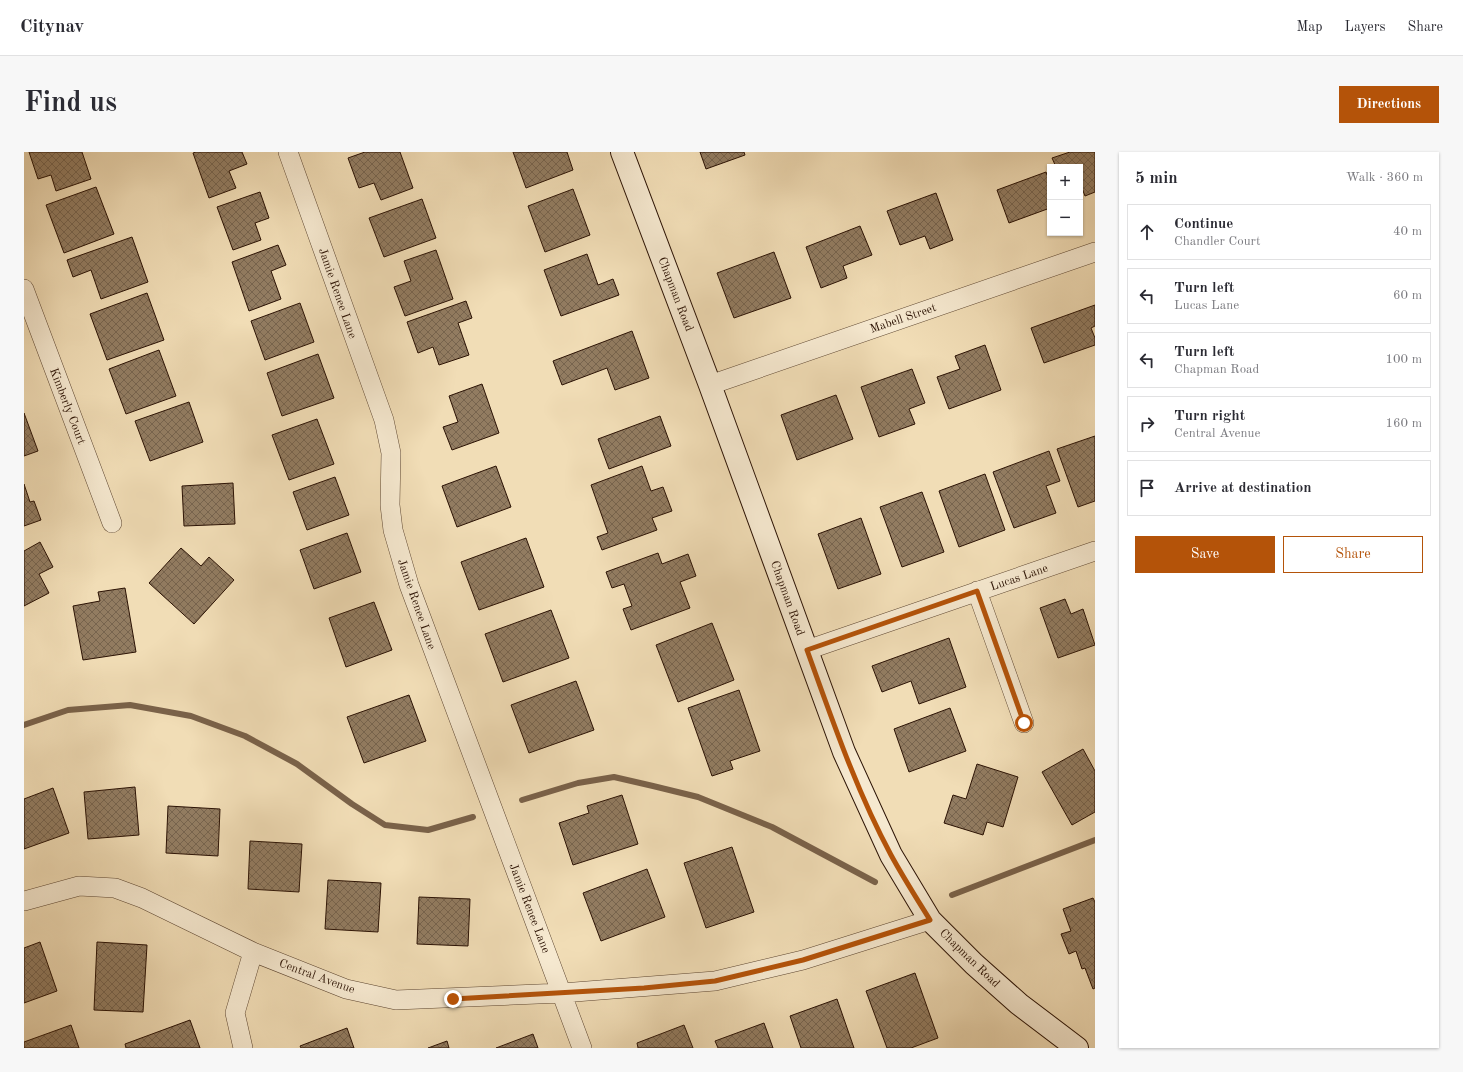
<!DOCTYPE html>
<html lang="en">
<head>
<meta charset="utf-8">
<style>
	:root { --surface:#fff; --page:#f7f7f7; --text:#2b2b33; --muted:#7c7c81; --line:#e1e1e2; --accent:#b45309 }
	body { margin:0; font-family:"Old Standard TT",serif; background:var(--page); color:var(--text) }
	.controls { position:absolute; right:12px; top:12px; display:grid; overflow:hidden; border-radius:0px; box-shadow:0 1px 3px #0004 }
	.controls button { width:36px; height:36px; display:grid; place-items:center; padding:0; border:0; border-bottom:1px solid var(--line); background:var(--surface); color:var(--text); font:20px sans-serif }
	.stop { position:absolute; width:12px; height:12px; margin:-9px; border:3px solid #b45309; border-radius:50%; background:#fff }
	.stop.end { background:#b45309; border-color:#fff; box-shadow:0 1px 4px #0008 }
	.list { margin:0; padding:0; list-style:none }
	h2 { display:flex; justify-content:space-between; align-items:center; height:52px; margin:0; padding:0 16px; font-size:17px }
	h2 small { font-size:13px; font-weight:400; color:var(--muted) }
	.list li { display:grid; grid-template-columns:26px 1fr auto; gap:12px; align-items:center; box-sizing:border-box; height:56px; margin:0 8px 8px; padding:0 8px; border:1px solid var(--line); border-radius:0px }
	.list b { display:block; font-size:15px; white-space:nowrap }
	.list p { margin:0; font-size:13px; white-space:nowrap; color:var(--muted) }
	.list em { font-size:13px; font-style:normal; color:var(--muted) }
	.actions { display:flex; gap:8px; padding:12px 16px }
	.actions a { flex:1; padding:9px 0; border:1px solid var(--accent); border-radius:0px; text-align:center; font-size:14px; color:var(--accent) }
	.actions .main { background:var(--accent); color:#fff }
	.icon { flex:none; width:22px; height:22px; fill:none; stroke:currentColor; stroke-width:2; stroke-linecap:round; stroke-linejoin:round }
	.map { position:relative; flex:none; width:1071px; height:896px; overflow:hidden; border-radius:0px }
	header { display:flex; align-items:center; gap:24px; box-sizing:border-box; height:56px; padding:0 20px; background:var(--surface); border-bottom:1px solid var(--line) }
	header strong { font-size:19px }
	nav { display:flex; gap:22px; margin-inline-start:auto; font-size:14px }
	.intro { display:flex; align-items:center; justify-content:space-between; box-sizing:border-box; height:96px; padding:0 24px }
	h1 { margin:0; font-size:28px }
	.button { padding:10px 18px; border-radius:0px; background:var(--accent); color:#fff; font-size:14px; font-weight:700 }
	main { display:flex; gap:24px; padding:0 24px }
	aside { flex:1; background:var(--surface); border-radius:0px; box-shadow:0 1px 3px #0004 }
	.map>svg:first-child { display:block }
	.lines { fill:none; stroke-linecap:round; stroke-linejoin:round }
	.stream { stroke:#7a624a; stroke-width:6 }
	.building { fill:url(#building-cross-hatch); stroke:#2b1204 }
	.street-casing { stroke:#5c4530; stroke-width:20 }
	.secondary-casing { stroke:#2b1204; stroke-width:24 }
	.street { stroke:#f6e9d0; stroke-width:19 }
	.secondary { stroke:#f6e9d0; stroke-width:22 }
	.route { stroke:#b45309; stroke-width:5 }
	.labels { text-anchor:middle; stroke-width:3; stroke-linejoin:round; paint-order:stroke }
	.street-label { font-size:12px; fill:#2b1204; stroke:#f6e9d0 }
</style>
</head>
<body>
<header>
<strong>Citynav</strong>
<nav><a>Map</a><a>Layers</a><a>Share</a></nav>
</header>
<div class="intro"><h1>Find us</h1><a class="button">Directions</a></div>
<main>
<div class="map">
<svg width="1071" height="896" viewBox="0 0 1071 896">
	<defs>
		<pattern id="building-cross-hatch" width="8" height="8" patternUnits="userSpaceOnUse"><rect width="8" height="8" fill="#927c61"/><path d="M0 0l8 8M0 8l8-8" fill="none" stroke="#77644e"/></pattern>
	</defs>
	<rect width="100%" height="100%" fill="#f1ddb6"/>
	<filter id="stains"><feTurbulence type="fractalNoise" baseFrequency=".005" numOctaves="4"/><feColorMatrix values="0 0 0 0 .2 0 0 0 0 .09 0 0 0 0 .02 0 0 0 .5 -.17"/></filter>
	<radialGradient id="worn" r=".72"><stop offset=".6" stop-color="#630" stop-opacity="0"/><stop offset="1" stop-color="#630" stop-opacity=".3"/></radialGradient>
	<g class="lines">
		<!-- stream -->
		<path class="stream" d="M0,573L44,558L106,553L167,564L221,584L273,612L328,652L361,673L404,678L449,665
			M498,648L554,631L590,625L629,634L674,645L748,675L851,730
			M928,743L1071,688"/>
	</g>
	<!-- building -->
	<path class="building" d="M5,0H58L67,27L32,39L27,23L14,27Z
		M172,0H218L223,12L205,19L212,36L185,46L169,1Z
		M341,0H376L389,36L357,48L350,31L335,36L324,6Z
		M489,0H543L549,18L502,36Z
		M676,0H720L721,3L682,17Z
		M1046,0H1071V40L1061,44L1056,31V15H1032L1028,6Z
		M1022,20L1026,30V56L985,71L973,38Z
		M72,35L90,82L40,101L22,53Z
		M549,37L566,83L521,100L504,54Z
		M236,40L245,66L231,71L237,88L209,98L193,55Z
		M912,41L929,88L906,97L901,84L876,93L863,59Z
		M398,47L412,86L360,105L345,66Z
		M836,74L848,103L819,114L823,126L797,136L782,95Z
		M108,85L124,130L77,147L67,118L49,125L43,108Z
		M254,93L262,113L247,119L257,147L225,159L208,110Z
		M412,98L429,147L381,164L370,135L387,129L380,109Z
		M750,100L767,146L710,166L693,121Z
		M563,102L574,133L589,127L595,143L537,164L520,118Z
		M123,141L140,188L83,208L66,162Z
		M442,149L448,166L434,171L445,203L415,213L409,195L394,201L383,170Z
		M276,151L290,190L241,208L227,169Z
		M1071,153V174L1067,176L1071,186V193L1020,211L1007,176Z
		M608,179L625,226L591,238L583,216L538,233L529,209Z
		M961,193L977,238L925,257L913,225L936,217L931,204Z
		M135,198L152,244L102,262L85,217Z
		M294,202L310,246L258,264L243,221Z
		M888,217L901,251L885,257L891,272L855,285L837,235Z
		M458,232L475,281L428,298L419,275L434,270L425,244Z
		M812,243L829,287L773,308L757,263Z
		M165,250L179,290L126,309L111,269Z
		M0,261L14,299L0,304Z
		M636,264L647,294L585,317L574,287Z
		M293,267L310,312L265,328L248,283Z
		M1071,284V349L1054,355L1033,297Z
		M1025,299L1036,329L1022,334L1032,361L990,376L969,320Z
		M472,314L487,355L433,375L418,334Z
		M618,314L627,339L639,335L648,359L628,366L633,378L578,398L573,385L584,381L567,333Z
		M961,322L981,378L935,395L915,339Z
		M311,325L325,363L283,378L269,340Z
		M209,331L211,372L160,374L158,334Z
		M0,332L6,350L10,349L17,368L0,374Z
		M898,340L920,400L878,415L856,355Z
		M837,366L857,422L814,437L794,382Z
		M323,381L337,420L290,437L276,398Z
		M502,386L520,435L455,458L437,410Z
		M16,390L29,415L15,422L25,441L0,454V399Z
		M157,396L177,414L185,405L210,428L170,472L125,431Z
		M634,401L638,412L664,402L672,424L656,430L666,456L607,478L599,457L608,454L600,432L588,436L582,420Z
		M101,436L112,500L59,508L49,454L76,449L74,440Z
		M1041,447L1047,462L1059,457L1071,493L1034,506L1016,456Z
		M350,450L368,498L322,515L305,466Z
		M527,458L545,506L479,530L461,482Z
		M688,471L710,528L654,550L632,493Z
		M925,486L942,535L895,552L887,529L858,540L848,514Z
		M552,529L570,578L505,601L487,553Z
		M715,538L736,599L706,609L709,617L688,624L664,556Z
		M385,543L402,589L340,611L323,565Z
		M926,556L942,599L885,620L870,577Z
		M1059,597L1071,619V660L1048,673L1018,620Z
		M953,612L994,625L979,675L963,670L959,683L920,671L929,643L942,647Z
		M111,635L115,683L64,687L60,640Z
		M29,636L45,681L0,697V647Z
		M598,643L614,692L549,713L535,671L565,661L563,654Z
		M144,654L196,657L194,704L142,701Z
		M226,689L278,692L275,740L224,737Z
		M708,695L730,760L682,776L660,711Z
		M623,717L641,765L577,789L559,741Z
		M304,728L357,731L354,780L301,777Z
		M395,745L446,747L444,794L393,792Z
		M1069,746L1071,750V836L1069,837L1061,816L1058,817L1052,799L1045,802L1037,782L1047,779L1039,757Z
		M16,790L33,839L0,851V796Z
		M73,790L123,793L119,860L70,858Z
		M891,821L914,886L887,896H863L842,839Z
		M813,847L830,896H777L766,864Z
		M166,868L176,896H102L101,892Z
		M740,871L749,896H694L691,889Z
		M47,873L55,896H0V890Z
		M660,873L669,896H614L613,891Z
		M323,876L330,896H277L276,894Z
		M509,882L514,896H472Z
		M423,889L425,896H404Z"/>
	<g class="lines">
		<defs>
			<path id="street" d="M264,0L360,268L367,301L366,353L369,378L385,433L558,896
				M0,137L88,371
				M686,233L1071,100
				M953,439L1000,571
				M783,498L1071,399
				M0,749L55,734L91,736L118,746L229,800L322,837L372,848L538,841L691,829L779,808L906,768
				M219,896L211,861L229,800"/>
			<path id="secondary" d="M598,0L686,233L820,600L867,703L906,768L950,812L995,852L1053,896"/>
		</defs>
		<!-- street casing -->
		<use href="#street" class="street-casing"/>
		<!-- secondary casing -->
		<use href="#secondary" class="secondary-casing"/>
		<!-- street -->
		<use href="#street" class="street"/>
		<!-- secondary -->
		<use href="#secondary" class="secondary"/>
	</g>
	<g class="lines">
		<!-- route -->
		<path class="route" d="M429,847L620,836L691,829L779,808L906,768C893,747 879,725 867,703C832,638 808,567 783,498L953,439L1000,571"/>
	</g>
	<g class="labels">
		<!-- street labels -->
		<g class="street-label">
			<text transform="translate(314 141) rotate(71)" y="4">Jamie Renee Lane</text>
			<text transform="translate(652 142) rotate(69)" y="4">Chapman Road</text>
			<text transform="translate(879 166) rotate(-19)" y="4">Mabell Street</text>
			<text transform="translate(44 254) rotate(69)" y="4">Kimberly Court</text>
			<text transform="translate(995 425) rotate(-19)" y="4">Lucas Lane</text>
			<text transform="translate(764 446) rotate(70)" y="4">Chapman Road</text>
			<text transform="translate(393 452) rotate(71)" y="4">Jamie Renee Lane</text>
			<text transform="translate(506 756) rotate(69)" y="4">Jamie Renee Lane</text>
			<text transform="translate(946 806) rotate(44)" y="4">Chapman Road</text>
			<text transform="translate(293 824) rotate(20)" y="4">Central Avenue</text>
		</g>
	</g>
	<rect width="100%" height="100%" filter="url(#stains)"/>
	<rect width="100%" height="100%" fill="url(#worn)"/>
</svg>
<div class="controls">
<button>+</button>
<button>−</button>
</div>
<div class="stop" style="left:1000px;top:571px"></div>
<div class="stop end" style="left:429px;top:847px"></div>
</div>
<aside>
<h2>5 min<small>Walk · 360 m</small></h2>
<ul class="list">
<li><svg class="icon" aria-label="ahead" viewBox="0 0 24 24"><path d="M12 20V5M6 11l6-6 6 6"/></svg><div><b>Continue</b><p>Chandler Court</p></div><em>40 m</em></li>
<li><svg class="icon" aria-label="left" viewBox="0 0 24 24"><path d="M17 20v-9H6M10 6l-5 5 5 5"/></svg><div><b>Turn left</b><p>Lucas Lane</p></div><em>60 m</em></li>
<li><svg class="icon" aria-label="left" viewBox="0 0 24 24"><path d="M17 20v-9H6M10 6l-5 5 5 5"/></svg><div><b>Turn left</b><p>Chapman Road</p></div><em>100 m</em></li>
<li><svg class="icon" aria-label="right" viewBox="0 0 24 24"><path d="M7 20v-9h11M14 6l5 5-5 5"/></svg><div><b>Turn right</b><p>Central Avenue</p></div><em>160 m</em></li>
<li><svg class="icon" aria-label="arrive" viewBox="0 0 24 24"><path d="M6 21V4h12l-3 4 3 4H6"/></svg><div><b>Arrive at destination</b></div></li>
</ul>
<div class="actions"><a class="main">Save</a><a>Share</a></div>
</aside>
</main>
</body>
</html>
